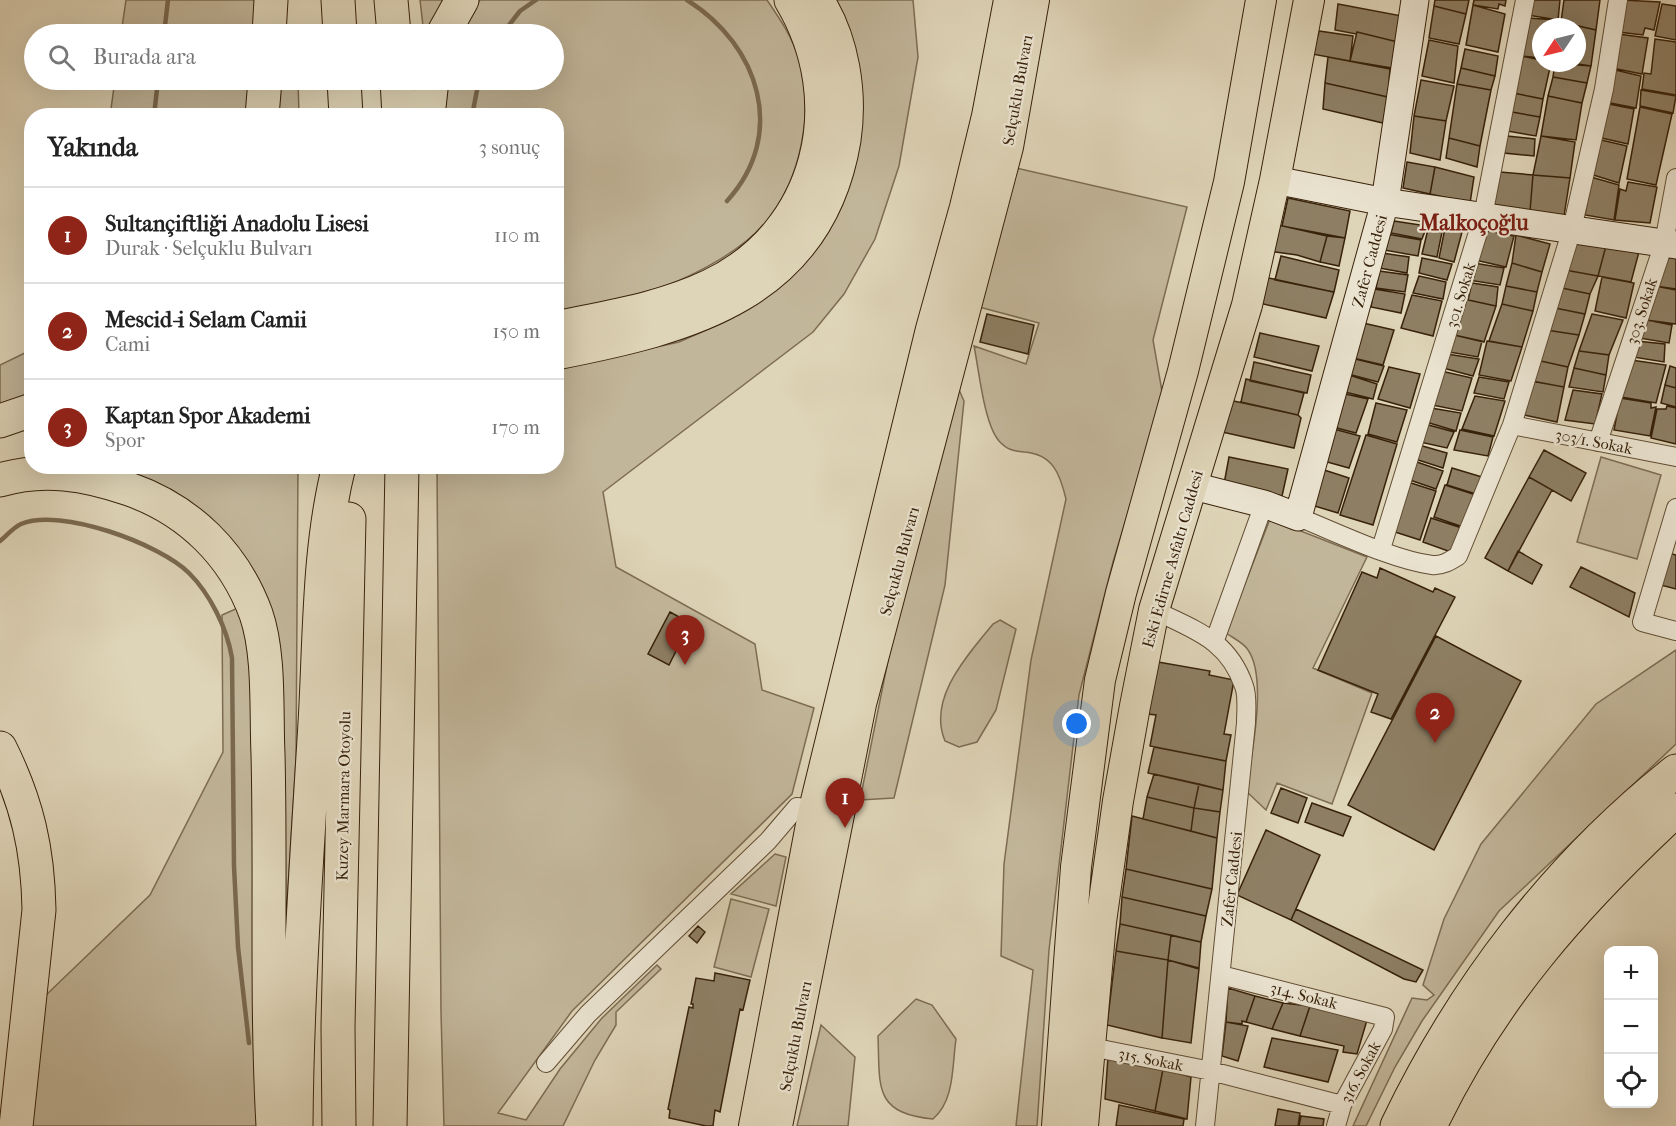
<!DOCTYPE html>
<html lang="tr">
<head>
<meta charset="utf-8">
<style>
	:root { --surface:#fff; --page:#f6f6f6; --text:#222; --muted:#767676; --line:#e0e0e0; --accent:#8f2418 }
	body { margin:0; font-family:"IM FELL French Canon",serif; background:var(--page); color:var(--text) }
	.controls { position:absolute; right:18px; bottom:18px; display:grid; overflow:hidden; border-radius:12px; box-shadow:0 6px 24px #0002 }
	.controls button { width:54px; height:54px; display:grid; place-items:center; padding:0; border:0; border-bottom:2px solid var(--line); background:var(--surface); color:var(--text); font:30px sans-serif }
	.compass { position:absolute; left:1532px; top:18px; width:54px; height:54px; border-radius:50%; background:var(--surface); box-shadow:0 6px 24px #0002; rotate:235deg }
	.you { position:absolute; left:1077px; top:724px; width:21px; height:21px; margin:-15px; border:4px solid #fff; border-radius:50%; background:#1a73e8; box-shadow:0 0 0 9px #1a73e833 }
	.badge { display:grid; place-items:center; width:39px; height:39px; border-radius:50%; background:var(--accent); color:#fff; font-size:20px; font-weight:700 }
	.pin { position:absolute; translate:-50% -50px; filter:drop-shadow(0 2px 3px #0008) }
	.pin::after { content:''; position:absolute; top:32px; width:21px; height:18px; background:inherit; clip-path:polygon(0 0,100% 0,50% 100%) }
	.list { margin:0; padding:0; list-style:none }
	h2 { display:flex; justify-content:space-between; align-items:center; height:78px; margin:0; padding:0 24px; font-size:26px }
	h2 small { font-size:20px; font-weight:400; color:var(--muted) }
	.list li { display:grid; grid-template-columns:39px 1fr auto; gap:18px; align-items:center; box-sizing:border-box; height:96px; padding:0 24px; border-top:2px solid var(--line) }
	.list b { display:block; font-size:22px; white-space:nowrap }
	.list p { margin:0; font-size:20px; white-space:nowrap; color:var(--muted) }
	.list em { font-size:20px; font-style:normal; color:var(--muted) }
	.icon { flex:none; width:33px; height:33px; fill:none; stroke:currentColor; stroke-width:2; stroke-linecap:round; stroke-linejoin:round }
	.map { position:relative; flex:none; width:1676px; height:1126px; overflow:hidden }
	.search { position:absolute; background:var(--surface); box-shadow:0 6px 24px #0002; left:24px; top:24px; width:540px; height:66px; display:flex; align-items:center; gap:15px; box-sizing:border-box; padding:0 21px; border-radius:33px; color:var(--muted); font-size:22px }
	.panel { position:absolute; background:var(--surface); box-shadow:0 6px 24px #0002; left:24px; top:108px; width:540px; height:366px; border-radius:24px }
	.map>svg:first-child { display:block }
	.green { fill:#c2b69a; stroke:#7d6c52; stroke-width:1.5 }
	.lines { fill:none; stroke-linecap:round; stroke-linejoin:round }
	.stream { stroke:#7a684e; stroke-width:4.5 }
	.building { fill:#8e7f64; stroke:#38220a; stroke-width:1.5 }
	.street-casing { stroke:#624e35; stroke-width:20 }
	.secondary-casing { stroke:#38220a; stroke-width:29 }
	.primary-casing { stroke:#38220a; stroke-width:32 }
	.highway-casing { stroke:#38220a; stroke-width:35 }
	.street { stroke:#eae3d0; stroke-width:18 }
	.secondary { stroke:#eae3d0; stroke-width:27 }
	.primary { stroke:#ded4b7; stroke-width:30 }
	.highway { stroke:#ded4b7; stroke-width:33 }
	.labels { text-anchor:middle; stroke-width:4.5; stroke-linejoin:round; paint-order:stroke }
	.street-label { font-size:16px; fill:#38220a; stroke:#eae3d0 }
	.district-label { font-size:22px; font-weight:bold; fill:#7a1f14; stroke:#eae3d0 }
</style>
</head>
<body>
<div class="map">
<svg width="1676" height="1126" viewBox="0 0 1676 1126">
	<rect width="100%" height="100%" fill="#ded4b7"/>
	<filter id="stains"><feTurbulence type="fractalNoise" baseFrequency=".00333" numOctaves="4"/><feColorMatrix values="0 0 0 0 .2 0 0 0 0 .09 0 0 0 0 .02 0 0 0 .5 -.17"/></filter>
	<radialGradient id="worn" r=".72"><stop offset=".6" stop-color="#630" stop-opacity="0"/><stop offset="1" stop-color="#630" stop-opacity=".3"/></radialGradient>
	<!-- green -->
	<path class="green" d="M126,0H259L258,34H121Z
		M420,0H444L430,27L423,26Z
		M480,0H767C780,19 793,38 799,60C814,113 801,178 767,221C747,245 716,263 689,276C652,294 597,303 557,312L556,116H435L443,80H554V34H457Z
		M831,0H913L918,57L899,166L875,239L844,294L813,332L603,492L616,567L755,644L762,690L814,708L792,794L572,1011L498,1113L526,1120L560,1069L602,1018L657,965L661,969L616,1012V1025L595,1060L563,1126H444L441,1013L437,467L556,466L557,369L679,342L722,323L757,303L808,257L830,226L849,172Z
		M115,80H254L249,115L110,116Z
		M274,80H298L299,115L271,116Z
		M1016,168L1187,207L1153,340L1163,397L1113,562L1079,695L1049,950L1037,1126H1016L1033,970L1001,956L1004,864L1031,660L1066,499C1060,474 1053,454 1024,452C1014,451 1007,450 999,441C984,424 979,370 974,346L1026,364L1039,323L979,307Z
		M31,350V399L0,410V365Z
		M957,385L964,401L945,585L894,798L860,800L901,596Z
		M1601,457L1661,475L1637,559L1577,542Z
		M93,467H298L296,759L282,983L253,585Z
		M1270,519L1367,557L1313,668L1372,693L1332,804L1277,783L1266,810L1246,791C1251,758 1268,678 1248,650C1244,643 1233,638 1226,633Z
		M240,607L253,643L261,1126H29L45,996L150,895L223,752L222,615Z
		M1000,620L1016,629L996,710L977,742L959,747L945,741C927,698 968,655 993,624Z
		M1676,650V744L1499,911L1422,1021L1395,1067L1366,1126H1353L1412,998L1427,1000L1434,995L1423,985L1444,919L1481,844L1596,704Z
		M775,854L786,857L776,906L731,894Z
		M731,899L769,909L751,977L714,967Z
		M916,999L932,1005L956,1039C952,1066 955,1100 933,1119C873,1113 880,1087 878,1036Z
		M821,1025L855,1057L848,1126H797Z"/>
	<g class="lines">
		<!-- stream -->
		<path class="stream" d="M687,0C759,45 788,134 727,201
			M164,34L168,0
			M502,34L520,11L536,0
			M154,116L158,80
			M472,116L479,80
			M0,541C6,536 14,527 21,524C60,507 160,544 189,573C210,594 227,628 232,658L234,866L238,947L249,1043"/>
	</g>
	<!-- building -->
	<path class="building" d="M1435,0H1469L1466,14L1434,6Z
		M1474,0H1506L1505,6L1499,4L1498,9L1473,5Z
		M1530,0H1560L1558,20L1527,15Z
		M1564,0H1600L1596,30L1561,22Z
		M1622,0L1660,2L1654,30L1645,28L1643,35L1618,32Z
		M1338,4L1402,16L1398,42L1357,32L1356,34L1335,30Z
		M1662,4L1676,6V40L1655,36Z
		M1473,5L1505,14L1498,52L1466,45Z
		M1434,6L1466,14L1459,44L1429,38Z
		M1528,18L1558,20L1556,27H1541V58L1521,56Z
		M1561,22L1596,30L1591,66L1571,63H1577V27H1561Z
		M1319,31L1353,36L1350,61L1312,54V35L1318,36Z
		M1357,32L1398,42L1392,68L1350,61Z
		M1618,34L1648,38L1642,74L1612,68Z
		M1655,39L1676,42V95L1642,89L1644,73L1651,74Z
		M1429,40L1458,46L1454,83L1422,76Z
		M1465,49L1498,56L1495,76L1461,68Z
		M1521,56L1541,60V63H1551L1543,99L1513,93Z
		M1328,57L1390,69L1388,97L1325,83Z
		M1555,63L1591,66L1587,83L1553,77Z
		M1461,68L1495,76L1491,90L1457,84Z
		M1611,69L1641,76L1636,108L1605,102Z
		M1553,77L1587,83L1582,103L1548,96Z
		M1421,80L1454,86L1446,121L1414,116Z
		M1325,83L1388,97L1383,123L1323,109Z
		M1457,84L1491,90L1480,146L1449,138Z
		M1641,90L1676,96L1673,113L1640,106Z
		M1513,93L1543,99L1540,117L1512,112Z
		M1548,96L1582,103L1576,140L1541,136Z
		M1604,103L1634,109L1628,144L1597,137Z
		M1640,107L1672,114L1656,185L1627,179Z
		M1512,112L1540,117L1536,136L1507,131Z
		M1414,116L1446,121L1440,160L1410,153Z
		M1507,136L1535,139L1534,156L1504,153Z
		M1541,136L1575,142L1570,178L1533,175Z
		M1449,138L1480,146L1477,167L1446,158Z
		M1597,139L1627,146L1619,183L1590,174Z
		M1407,162L1435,167L1430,194L1403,188Z
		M1435,167L1474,177L1470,203L1430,194Z
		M1500,172L1533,175L1530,211L1491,205Z
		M1533,175L1570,178L1564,216L1530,211Z
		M1591,177L1619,185L1614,220L1585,215Z
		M1628,182L1657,187L1650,223L1615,220L1620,189L1626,191Z
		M1288,198L1350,211L1345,238L1282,226Z
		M1394,221L1427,226L1422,239L1391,233Z
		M1274,224L1327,236L1320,262L1297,255L1269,251Z
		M1429,225L1443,227L1437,257L1422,254Z
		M1445,228L1462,232L1454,262L1439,258Z
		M1484,230L1514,236L1506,267L1475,260Z
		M1387,234L1421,240L1418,256L1384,250Z
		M1516,235L1550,244L1542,272L1512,263Z
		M1327,236L1345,238L1339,266L1320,262Z
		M1574,238L1607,242L1598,276L1565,270Z
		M1607,242L1640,248L1631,282L1598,276Z
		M1382,253L1409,257L1407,273L1379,268Z
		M1664,253L1676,256V289L1655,286Z
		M1281,256L1339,270L1334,292L1275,280Z
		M1422,258L1452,264L1447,280L1419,273Z
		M1474,263L1504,268L1500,285L1468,280Z
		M1512,263L1542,272L1537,292L1506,286Z
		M1565,270L1598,276L1590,294L1562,288Z
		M1379,271L1408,275L1405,292L1376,288Z
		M1419,276L1446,282L1443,299L1413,293Z
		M1264,277L1334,292L1326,318L1259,303Z
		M1602,277L1634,283L1626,318L1595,311Z
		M1472,283L1498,287L1496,306L1468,300Z
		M1506,286L1537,292L1533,311L1502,304Z
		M1655,286L1676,290V324L1646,320Z
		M1562,288L1590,294L1585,314L1555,308Z
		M1374,289L1405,294L1401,313L1371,307Z
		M1412,295L1442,301L1433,336L1401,328Z
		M1464,299L1496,306L1484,342L1454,335Z
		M1502,304L1533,311L1522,347L1489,341Z
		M1555,308L1585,314L1579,335L1546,330Z
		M987,314L1034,325L1028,354L980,342Z
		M1592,314L1623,320L1609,355L1579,351Z
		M1642,319L1672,325L1669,343L1639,338Z
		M1363,323L1394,330L1383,365L1353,358Z
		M1546,330L1579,335L1568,367L1536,360Z
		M1260,333L1319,346L1312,371L1254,357Z
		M1454,335L1482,341L1478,357L1449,352Z
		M1487,341L1522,347L1511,381L1479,375Z
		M1636,341L1665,344L1664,362L1633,357Z
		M1579,351L1609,355L1606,375L1574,368Z
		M1447,354L1479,359L1473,376L1443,368Z
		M1351,358L1384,366L1378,382L1348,374Z
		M1536,360L1568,367L1564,387L1530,381Z
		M1631,360L1666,365L1656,403L1621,397Z
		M1254,362L1311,375L1307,393L1250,381Z
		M1670,366L1676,368V388L1665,385Z
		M1389,367L1420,374L1410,408L1378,399Z
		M1574,368L1606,375L1603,392L1569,387Z
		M1441,371L1472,378L1462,411L1432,405Z
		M1346,374L1377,384L1373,399L1341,391Z
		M1479,377L1509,382L1504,399L1474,393Z
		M1246,379L1304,393L1298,415L1241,402Z
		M1532,381L1564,387L1557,422L1524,415Z
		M1665,385L1676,388V407L1661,403Z
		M1573,390L1602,394L1595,424L1565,420Z
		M1341,393L1368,399L1356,433L1329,426Z
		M1475,396L1505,401L1494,436L1462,429Z
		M1620,398L1651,403V408L1656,407L1650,436L1614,430Z
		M1229,400L1298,415L1301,418L1294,448L1222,432Z
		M1376,403L1407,410L1397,442L1368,434Z
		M1667,406L1676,408V444L1651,438L1657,409H1666Z
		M1431,408L1461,413L1456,431L1426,422Z
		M1425,424L1454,432L1447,448L1420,442Z
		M1330,428L1360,436L1349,468L1320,460Z
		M1460,430L1493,437L1488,456L1454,450Z
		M1366,435L1397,444L1373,525L1340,515Z
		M1419,445L1447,453L1443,468L1415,459Z
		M1544,450L1586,473L1571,501L1529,477Z
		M1229,457L1288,469L1282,496L1224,484Z
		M1414,461L1443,471L1436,489L1407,479Z
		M1318,468L1349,478L1338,513L1308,504Z
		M1452,468L1482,477L1476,494L1447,485Z
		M1529,477L1552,490L1508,571L1485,558Z
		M1408,482L1436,491L1420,540L1392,531Z
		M1445,485L1476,495L1466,528L1434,517Z
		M1431,518L1465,529L1460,546L1448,551L1423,542Z
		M1518,551L1542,565L1532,584L1508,571Z
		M1665,552L1676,555V589L1657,584Z
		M1581,567L1635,593L1629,617L1570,587Z
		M1380,568L1433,592L1435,588L1455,597L1391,719L1371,712L1378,694L1318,670L1362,572L1377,578Z
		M670,612L690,623L669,665L648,654Z
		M1436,636L1521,681L1434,850L1348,805Z
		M1158,662L1210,671L1209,675L1234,680L1224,734L1231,735L1226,761L1150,746L1156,715L1148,714Z
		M1154,747L1226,761L1223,790L1148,773Z
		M1154,774L1199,784L1194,808L1147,797Z
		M1199,784L1223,790L1220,812L1194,808Z
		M1281,788L1307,798L1298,823L1271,813Z
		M1147,797L1194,808L1191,831L1143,819Z
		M1312,803L1351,817L1343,836L1305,822Z
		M1194,808L1220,812L1217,838L1191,831Z
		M1132,816L1217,838L1212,889L1126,869Z
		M1266,830L1320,855L1291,920L1237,895Z
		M1126,869L1212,889L1206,916L1122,897Z
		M1122,897L1206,916L1201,942L1120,924Z
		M1296,909L1423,970L1416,982L1404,979L1291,920Z
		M1120,924L1171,935L1168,960L1116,951Z
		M698,926L705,932L697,943L689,936Z
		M1171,935L1201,942L1199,968L1168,960Z
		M1116,951L1168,960L1162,1038L1107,1025Z
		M1168,960L1199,969L1191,1043L1162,1038Z
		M715,973L750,980L743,1010L740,1009L720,1112L715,1110L713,1126H706L669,1118L670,1110L668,1109L689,1007L693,1008V1004H691L696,978L714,981Z
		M1228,988L1255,996L1246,1022L1242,1021V1024L1226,1022Z
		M1255,996L1283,1003L1272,1029L1246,1022Z
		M1283,1003L1310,1006L1300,1036L1272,1029Z
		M1310,1006L1367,1020L1357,1054L1343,1052L1344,1046L1300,1036Z
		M1226,1022L1248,1026L1238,1061L1222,1056Z
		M1272,1038L1338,1050L1328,1082L1264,1067Z
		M1108,1057L1163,1069L1155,1111L1105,1099Z
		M1163,1069L1191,1077L1187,1119L1155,1111Z
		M1119,1105L1184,1119L1183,1126H1116Z
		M1278,1109L1300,1113L1298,1126H1275Z
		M1301,1116L1324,1119L1323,1126H1299Z"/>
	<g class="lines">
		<defs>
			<path id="street" d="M1512,425L1676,457
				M1598,442L1664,243L1676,178
				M1676,508L1642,622L1676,631
				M1298,517C1336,532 1393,560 1432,565C1442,566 1450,561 1458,556L1512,425L1572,229L1604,89L1618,0
				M1381,549L1483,216L1525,0
				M1154,610C1194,630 1228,639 1244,686C1248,696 1246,712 1246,723L1205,1126
				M1215,640L1264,504
				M1221,975L1385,1017L1383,1029L1342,1105L1336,1126
				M1091,1047L1211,1071L1342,1105
				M546,1063L588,1014L768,841L797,807L814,809"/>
			<path id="secondary" d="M1275,180L1385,202L1676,245
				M1193,486L1264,504L1298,517L1385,202L1415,0"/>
			<path id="primary" d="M754,1126L814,809L931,329L965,207L987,116L1009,0
				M777,1126L861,704L1008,147L1034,0
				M1057,1126L1076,867L1100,680L1121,593L1183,371L1229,182L1261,0
				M1083,1126L1101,922L1118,801L1135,706L1154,610L1247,305L1275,180L1309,0"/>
			<path id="highway" d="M338,0L340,34
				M391,0L394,34
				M269,34L271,0
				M443,34L462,0
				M344,80L346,116
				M397,80L399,116
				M262,116L265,80
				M428,116L432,80
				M556,328C608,317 662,309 710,286C821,233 852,102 791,0
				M556,353C689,327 818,295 844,140C851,94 843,40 817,0
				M0,421L32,410
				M0,480C43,467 86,474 129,489C189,510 234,554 256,614C270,654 266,712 268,754C271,878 266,1002 273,1126
				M0,748C27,802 38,849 39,910L16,1126
				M296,1126C297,992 307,857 315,723C320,638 318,549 339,466
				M339,1126L338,1027L349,519
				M390,1126L402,466
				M1397,1126C1462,990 1557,865 1676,771
				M1430,1126C1491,998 1574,905 1676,810"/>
		</defs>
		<!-- street casing -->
		<use href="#street" class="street-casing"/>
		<!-- secondary casing -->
		<use href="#secondary" class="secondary-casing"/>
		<!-- primary casing -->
		<use href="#primary" class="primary-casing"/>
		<!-- highway casing -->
		<use href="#highway" class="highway-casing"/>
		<!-- street -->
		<use href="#street" class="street"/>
		<!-- secondary -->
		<use href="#secondary" class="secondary"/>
		<!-- primary -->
		<use href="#primary" class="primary"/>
		<!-- highway -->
		<use href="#highway" class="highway"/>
	</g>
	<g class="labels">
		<!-- street labels -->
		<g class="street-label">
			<text transform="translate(1017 90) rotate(-80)" y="6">Selçuklu Bulvarı</text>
			<text transform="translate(1369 261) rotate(-75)" y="6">Zafer Caddesi</text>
			<text transform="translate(1460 295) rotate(-73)" y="6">301. Sokak</text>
			<text transform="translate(1641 311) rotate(-72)" y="6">303. Sokak</text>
			<text transform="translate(1594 441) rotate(11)" y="6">303/1. Sokak</text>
			<text transform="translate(1172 559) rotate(-74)" y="6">Eski Edirne Asfaltı Caddesi</text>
			<text transform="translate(899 561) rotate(-75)" y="6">Selçuklu Bulvarı</text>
			<text transform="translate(343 796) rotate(-89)" y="6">Kuzey Marmara Otoyolu</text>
			<text transform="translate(1231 879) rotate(-84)" y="6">Zafer Caddesi</text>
			<text transform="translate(1304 995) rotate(14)" y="6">314. Sokak</text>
			<text transform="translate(795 1036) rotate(-79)" y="6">Selçuklu Bulvarı</text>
			<text transform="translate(1151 1059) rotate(11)" y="6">315. Sokak</text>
			<text transform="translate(1360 1072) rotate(-62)" y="6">316. Sokak</text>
		</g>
		<!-- district labels -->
		<g class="district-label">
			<text x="1474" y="230">Malkoçoğlu</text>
		</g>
	</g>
	<rect width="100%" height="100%" filter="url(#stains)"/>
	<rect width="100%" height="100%" fill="url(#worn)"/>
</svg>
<div class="controls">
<button>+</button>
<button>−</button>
<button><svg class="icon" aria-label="locate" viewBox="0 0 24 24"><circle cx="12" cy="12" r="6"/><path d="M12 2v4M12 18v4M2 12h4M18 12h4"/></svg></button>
</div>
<svg class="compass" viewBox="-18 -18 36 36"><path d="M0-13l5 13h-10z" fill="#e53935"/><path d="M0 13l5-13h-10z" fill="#767676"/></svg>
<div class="you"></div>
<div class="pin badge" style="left:845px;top:828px">1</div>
<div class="pin badge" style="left:1435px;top:743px">2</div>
<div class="pin badge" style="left:685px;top:665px">3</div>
<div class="search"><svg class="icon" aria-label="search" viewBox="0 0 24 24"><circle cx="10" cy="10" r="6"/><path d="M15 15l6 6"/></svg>Burada ara</div>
<section class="panel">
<h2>Yakında<small>3 sonuç</small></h2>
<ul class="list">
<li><span class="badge">1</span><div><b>Sultançiftliği Anadolu Lisesi</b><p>Durak · Selçuklu Bulvarı</p></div><em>110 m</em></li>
<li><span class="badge">2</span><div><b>Mescid-i Selam Camii</b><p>Cami</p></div><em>150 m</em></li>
<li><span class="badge">3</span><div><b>Kaptan Spor Akademi</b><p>Spor</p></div><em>170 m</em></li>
</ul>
</section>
</div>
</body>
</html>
